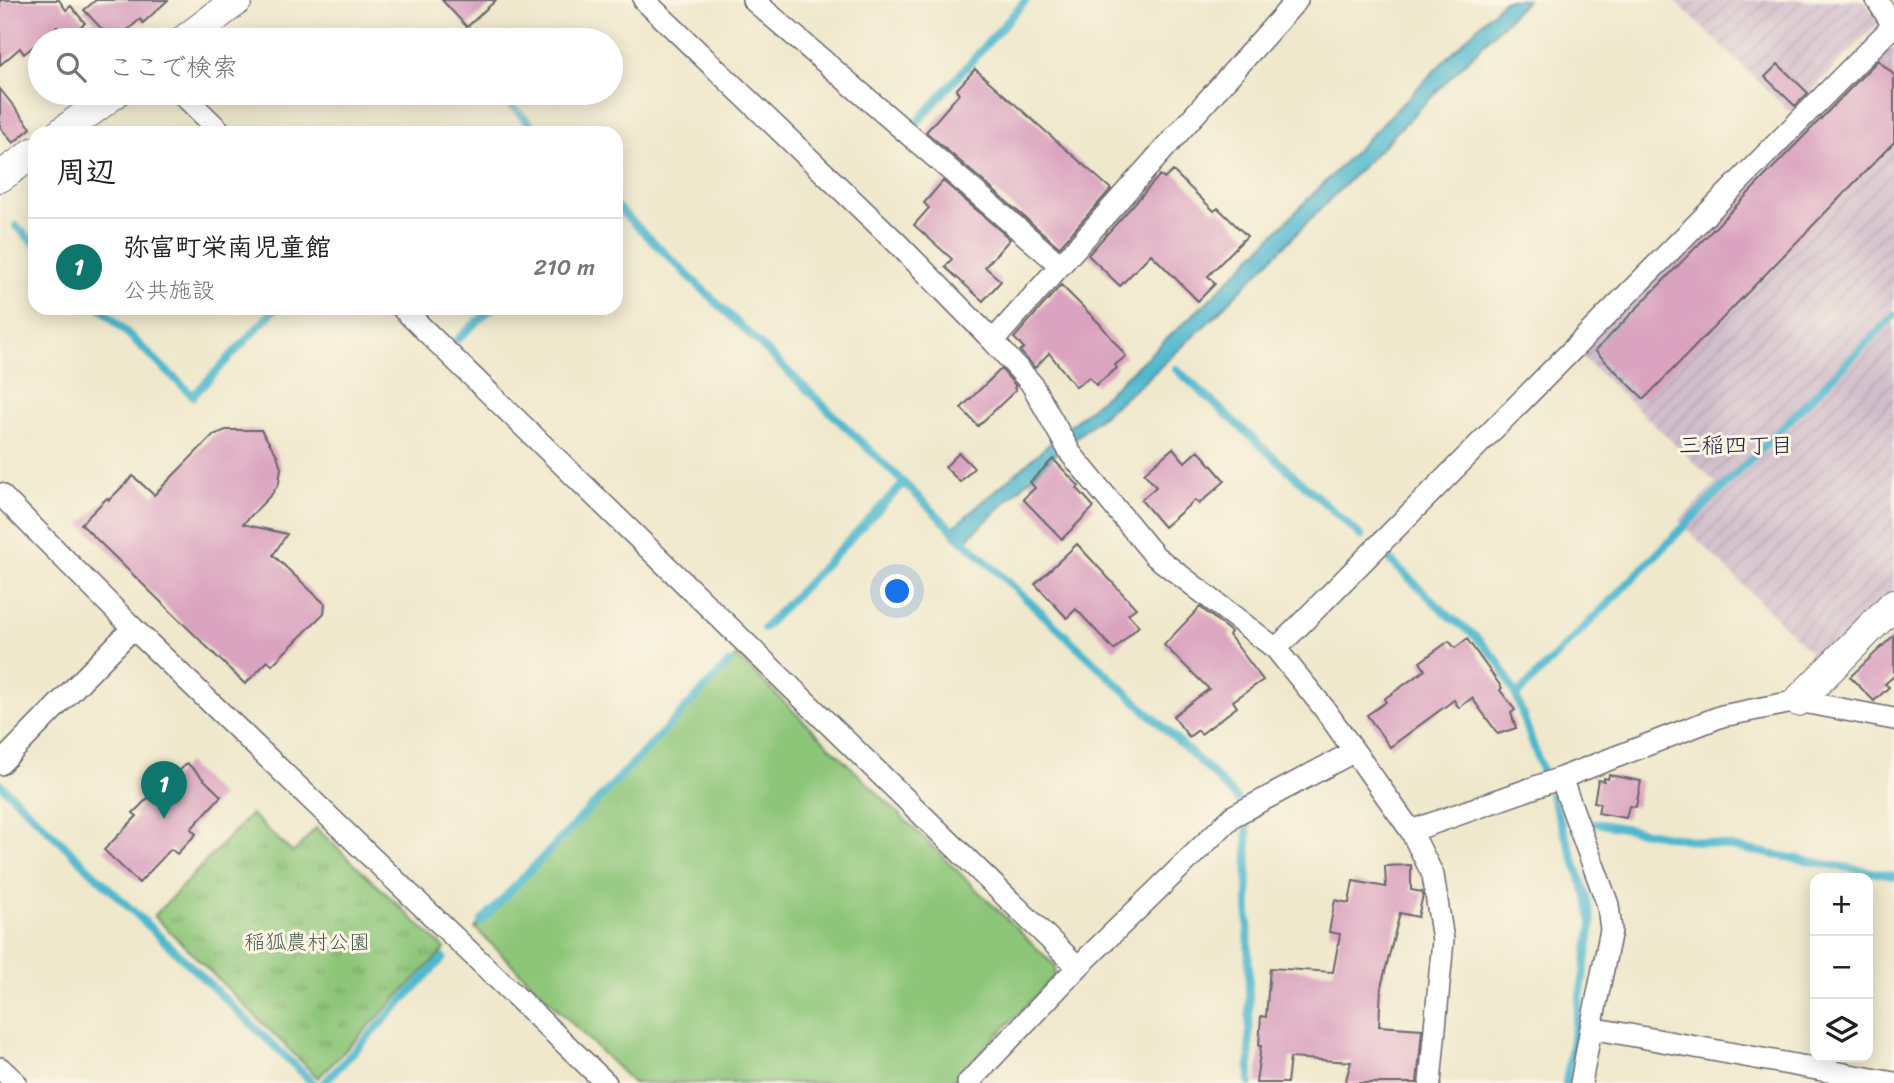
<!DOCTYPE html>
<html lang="ja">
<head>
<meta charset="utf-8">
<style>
	:root { --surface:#fff; --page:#f2f2f2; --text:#222; --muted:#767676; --line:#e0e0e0; --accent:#0f766e }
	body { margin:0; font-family:Sriracha,"Klee One",sans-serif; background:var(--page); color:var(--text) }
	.controls { position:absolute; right:21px; bottom:21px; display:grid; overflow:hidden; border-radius:14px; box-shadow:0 4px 18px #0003 }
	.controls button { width:63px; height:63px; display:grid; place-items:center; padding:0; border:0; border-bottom:2px solid var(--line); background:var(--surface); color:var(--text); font:35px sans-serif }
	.you { position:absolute; left:898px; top:592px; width:24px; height:24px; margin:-18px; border:5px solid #fff; border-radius:50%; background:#1a73e8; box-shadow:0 0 0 10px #1a73e833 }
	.badge { display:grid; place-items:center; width:46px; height:46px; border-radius:50%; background:var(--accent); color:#fff; font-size:23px; font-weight:700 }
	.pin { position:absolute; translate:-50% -58px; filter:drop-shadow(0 2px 4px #0008) }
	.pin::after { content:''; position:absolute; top:37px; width:24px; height:21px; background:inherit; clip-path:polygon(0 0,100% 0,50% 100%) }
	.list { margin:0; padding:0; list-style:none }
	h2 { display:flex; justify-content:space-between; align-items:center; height:91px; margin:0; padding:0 28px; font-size:30px }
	h2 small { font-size:23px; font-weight:400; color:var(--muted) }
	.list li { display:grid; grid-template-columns:46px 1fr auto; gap:21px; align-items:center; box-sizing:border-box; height:98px; padding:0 28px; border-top:2px solid var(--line) }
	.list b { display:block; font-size:26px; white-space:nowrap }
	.list p { margin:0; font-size:23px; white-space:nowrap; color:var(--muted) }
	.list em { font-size:23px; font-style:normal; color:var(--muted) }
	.icon { flex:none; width:38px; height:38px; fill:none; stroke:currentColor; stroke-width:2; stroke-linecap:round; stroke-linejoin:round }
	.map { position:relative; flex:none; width:1894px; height:1083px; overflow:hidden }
	.search { position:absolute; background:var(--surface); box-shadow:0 4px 18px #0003; left:28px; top:28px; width:595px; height:77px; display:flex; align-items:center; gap:18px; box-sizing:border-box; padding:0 24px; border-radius:38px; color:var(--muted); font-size:26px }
	.panel { position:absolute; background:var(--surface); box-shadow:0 4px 18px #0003; left:28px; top:126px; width:595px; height:189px; border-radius:21px }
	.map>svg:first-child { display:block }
	.industrial { fill:url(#industrial-furrows) }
	.park { fill:url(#park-tufts); stroke:#58745a; stroke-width:2 }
	.pitch { fill:#8ec679; stroke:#58745a; stroke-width:2 }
	.water { fill:#50b8ce; stroke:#396d84; stroke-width:2 }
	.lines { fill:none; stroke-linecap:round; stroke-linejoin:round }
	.stream { stroke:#50b8ce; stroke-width:8 }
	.building { fill:#daa3bf }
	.street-casing { stroke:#6a676e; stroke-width:24 }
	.secondary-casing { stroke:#6a676e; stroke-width:32 }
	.street { stroke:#fff; stroke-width:21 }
	.secondary { stroke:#fff; stroke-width:30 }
	.labels { text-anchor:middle; stroke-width:6; stroke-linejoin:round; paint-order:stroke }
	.park-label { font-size:21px; fill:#485b51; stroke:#fcf5e5 }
	.neighbourhood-label { font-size:23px; fill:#22223b; stroke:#fcf5e5 }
</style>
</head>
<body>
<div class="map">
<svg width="1894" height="1083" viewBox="0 0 1894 1083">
	<defs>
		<pattern id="industrial-furrows" width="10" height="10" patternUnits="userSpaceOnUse" patternTransform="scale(1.75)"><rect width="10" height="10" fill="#d1bdcb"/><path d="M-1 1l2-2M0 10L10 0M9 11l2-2" fill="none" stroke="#b3a2af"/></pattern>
		<pattern id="park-tufts" width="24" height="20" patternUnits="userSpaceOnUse" patternTransform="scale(1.75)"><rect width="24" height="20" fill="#8ec679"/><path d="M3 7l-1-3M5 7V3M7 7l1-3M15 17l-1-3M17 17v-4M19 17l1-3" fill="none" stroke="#74a064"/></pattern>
	</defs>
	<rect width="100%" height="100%" fill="#fcf5e5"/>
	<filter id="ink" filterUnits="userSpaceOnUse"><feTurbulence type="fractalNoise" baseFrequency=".0143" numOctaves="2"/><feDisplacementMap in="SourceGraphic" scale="14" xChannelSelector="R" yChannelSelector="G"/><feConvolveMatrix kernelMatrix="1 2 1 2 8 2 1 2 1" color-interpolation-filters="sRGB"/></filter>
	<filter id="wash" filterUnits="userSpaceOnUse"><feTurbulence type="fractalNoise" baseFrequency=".00686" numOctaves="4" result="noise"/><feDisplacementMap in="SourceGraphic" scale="28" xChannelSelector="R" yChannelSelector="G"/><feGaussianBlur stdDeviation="1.57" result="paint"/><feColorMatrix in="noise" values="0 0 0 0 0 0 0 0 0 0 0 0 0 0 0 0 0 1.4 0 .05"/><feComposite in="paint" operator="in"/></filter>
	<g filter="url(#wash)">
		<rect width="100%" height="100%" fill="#efe8cc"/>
		<!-- industrial -->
		<path class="industrial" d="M1674,0H1864L1879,22L1790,112Z
			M1894,47V588L1821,663L1679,521L1716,483L1578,353L1884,51Z"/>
		<!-- park -->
		<path class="park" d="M251,814L293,853L316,828L445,949L318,1078L154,916Z"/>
		<!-- pitch -->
		<path class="pitch" d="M737,656L1055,966V976L951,1083H633L475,928Z"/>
		<!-- water -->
		<path class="water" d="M1504,0H1527L1215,316L1145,381L1058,452L962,544L949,531L1109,392L1209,300Z"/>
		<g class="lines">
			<!-- stream -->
			<path class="stream" d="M498,93L540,133
				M913,127L1026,0
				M616,206L958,535L1206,767L1238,800
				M16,226L35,244
				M101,308L193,396L276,308
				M458,339L492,308
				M1176,369L1361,536
				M1387,557L1450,617L1474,635L1499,662L1516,696L1543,773
				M764,628L904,483
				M1516,696L1894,315
				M0,784L313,1083
				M1551,795L1587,897L1592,924L1566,1083
				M1247,819L1250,1083
				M1595,823L1894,876
				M481,922L729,663
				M324,1083L443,958"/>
		</g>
		<g id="blocks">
			<!-- building -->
			<path class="building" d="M0,0H59L66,10L71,6L85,23L66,38L57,27L24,54L20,48L0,65Z
				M96,0H168L143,23L140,19L117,40H112L84,10Z
				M442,0H496L467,27Z
				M1878,60L1894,75V142L1644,399L1595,351Z
				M1778,64L1808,93L1795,106L1765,77Z
				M975,69L1111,189L1059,247L926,132L959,94L956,90Z
				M0,89L31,128L13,143L0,127Z
				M1173,171L1214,211L1218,208L1247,236L1208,276L1215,284L1198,301L1151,254L1120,286L1088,255L1160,175L1164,179Z
				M943,181L1010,239L985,267L1001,281L983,301L945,267L952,259L914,225L929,208L924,203Z
				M1061,285L1100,324L1126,356L1115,365L1117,368L1096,385L1089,377L1076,387L1049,353L1035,368L1020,351L1024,348L1014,338Z
				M1001,369L1016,386L1014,388L1016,390L978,426L961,408Z
				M226,430H261L277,455L281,468L279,483L272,494L243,524L287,534L273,555L325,604L324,613L272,665L268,661L245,684L81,524L107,498L109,500L133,476L154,495L213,435Z
				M1173,448L1185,462L1198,450L1225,481L1199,504L1195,500L1164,527L1141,500L1156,487L1144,473Z
				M959,453L974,468L960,482L945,467Z
				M1053,459L1079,486L1077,488L1094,507L1062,539L1023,499L1035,488L1030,482Z
				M1077,544L1136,608L1128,614L1139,626L1114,650L1076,609L1067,618L1035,584Z
				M1200,607L1231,632L1229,635L1263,680L1233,701L1237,707L1201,734L1198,730L1189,737L1173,716L1209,689L1164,645Z
				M1894,635V676L1885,684L1889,687L1874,701L1850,677Z
				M1467,639L1502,688L1500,690L1515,710L1511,713L1516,728L1498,734L1472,698L1459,708L1454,700L1390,747L1367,715L1386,702L1384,699L1425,670L1420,662L1449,641L1455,648Z
				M187,763L221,796L191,829L196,834L177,854L171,849L139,883L104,850L137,816L133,813L153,793L156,796Z
				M1609,775L1641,781L1636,807L1629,806L1626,818L1598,813L1600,803L1594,802L1598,780L1604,781V778L1608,779Z
				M1411,865V890L1422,892L1423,895L1418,917L1400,913L1381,987L1379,1026L1422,1029L1417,1083H1345L1351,1062L1290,1058L1287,1083H1256L1261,1046H1259L1261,1016L1266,1017L1270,968L1333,972L1340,934L1329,932L1335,900L1349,903L1353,881L1386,887L1385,866Z"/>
		</g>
	</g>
	<g filter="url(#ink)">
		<use href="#blocks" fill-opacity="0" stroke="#6a676e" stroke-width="2"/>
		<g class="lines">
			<defs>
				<path id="street" d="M644,0L896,242L993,341L1031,383L1071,454L1155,556L1276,649L1323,707L1411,831L1433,875L1443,940L1430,1083
					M753,0L1060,265
					M1877,0L1894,27
					M181,93L222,133
					M402,308L1078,967
					M993,341L1297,0
					M0,494L133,628L606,1083
					M1276,649L1893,26
					M0,764L133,628
					M1561,778L1608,905L1611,930L1591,1028L1894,1083
					M1411,831L1561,778L1722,716L1798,701L1894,719
					M0,1068L16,1083
					M968,1083L1078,967L1233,816L1353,752
					M1581,1083L1591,1028"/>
				<path id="secondary" d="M185,40L237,0
					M61,133L115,93
					M0,177L35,152
					M1798,701L1894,604"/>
			</defs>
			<!-- street casing -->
			<use href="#street" class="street-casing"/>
			<!-- secondary casing -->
			<use href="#secondary" class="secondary-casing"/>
			<!-- street -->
			<use href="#street" class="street"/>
			<!-- secondary -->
			<use href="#secondary" class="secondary"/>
		</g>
	</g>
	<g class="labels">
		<!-- park labels -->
		<g class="park-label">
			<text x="307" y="949">稲狐農村公園</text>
		</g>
		<!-- neighbourhood labels -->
		<g class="neighbourhood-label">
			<text x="1736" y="453">三稲四丁目</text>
		</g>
	</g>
</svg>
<div class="controls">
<button>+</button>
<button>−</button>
<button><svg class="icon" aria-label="layers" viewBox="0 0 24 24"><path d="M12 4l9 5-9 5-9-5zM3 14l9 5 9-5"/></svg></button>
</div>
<div class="you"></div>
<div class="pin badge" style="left:164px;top:819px">1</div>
<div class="search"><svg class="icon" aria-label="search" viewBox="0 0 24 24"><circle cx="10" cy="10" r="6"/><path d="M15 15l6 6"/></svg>ここで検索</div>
<section class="panel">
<h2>周辺<small></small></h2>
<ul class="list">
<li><span class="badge">1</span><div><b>弥富町栄南児童館</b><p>公共施設</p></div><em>210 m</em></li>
</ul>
</section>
</div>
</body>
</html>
